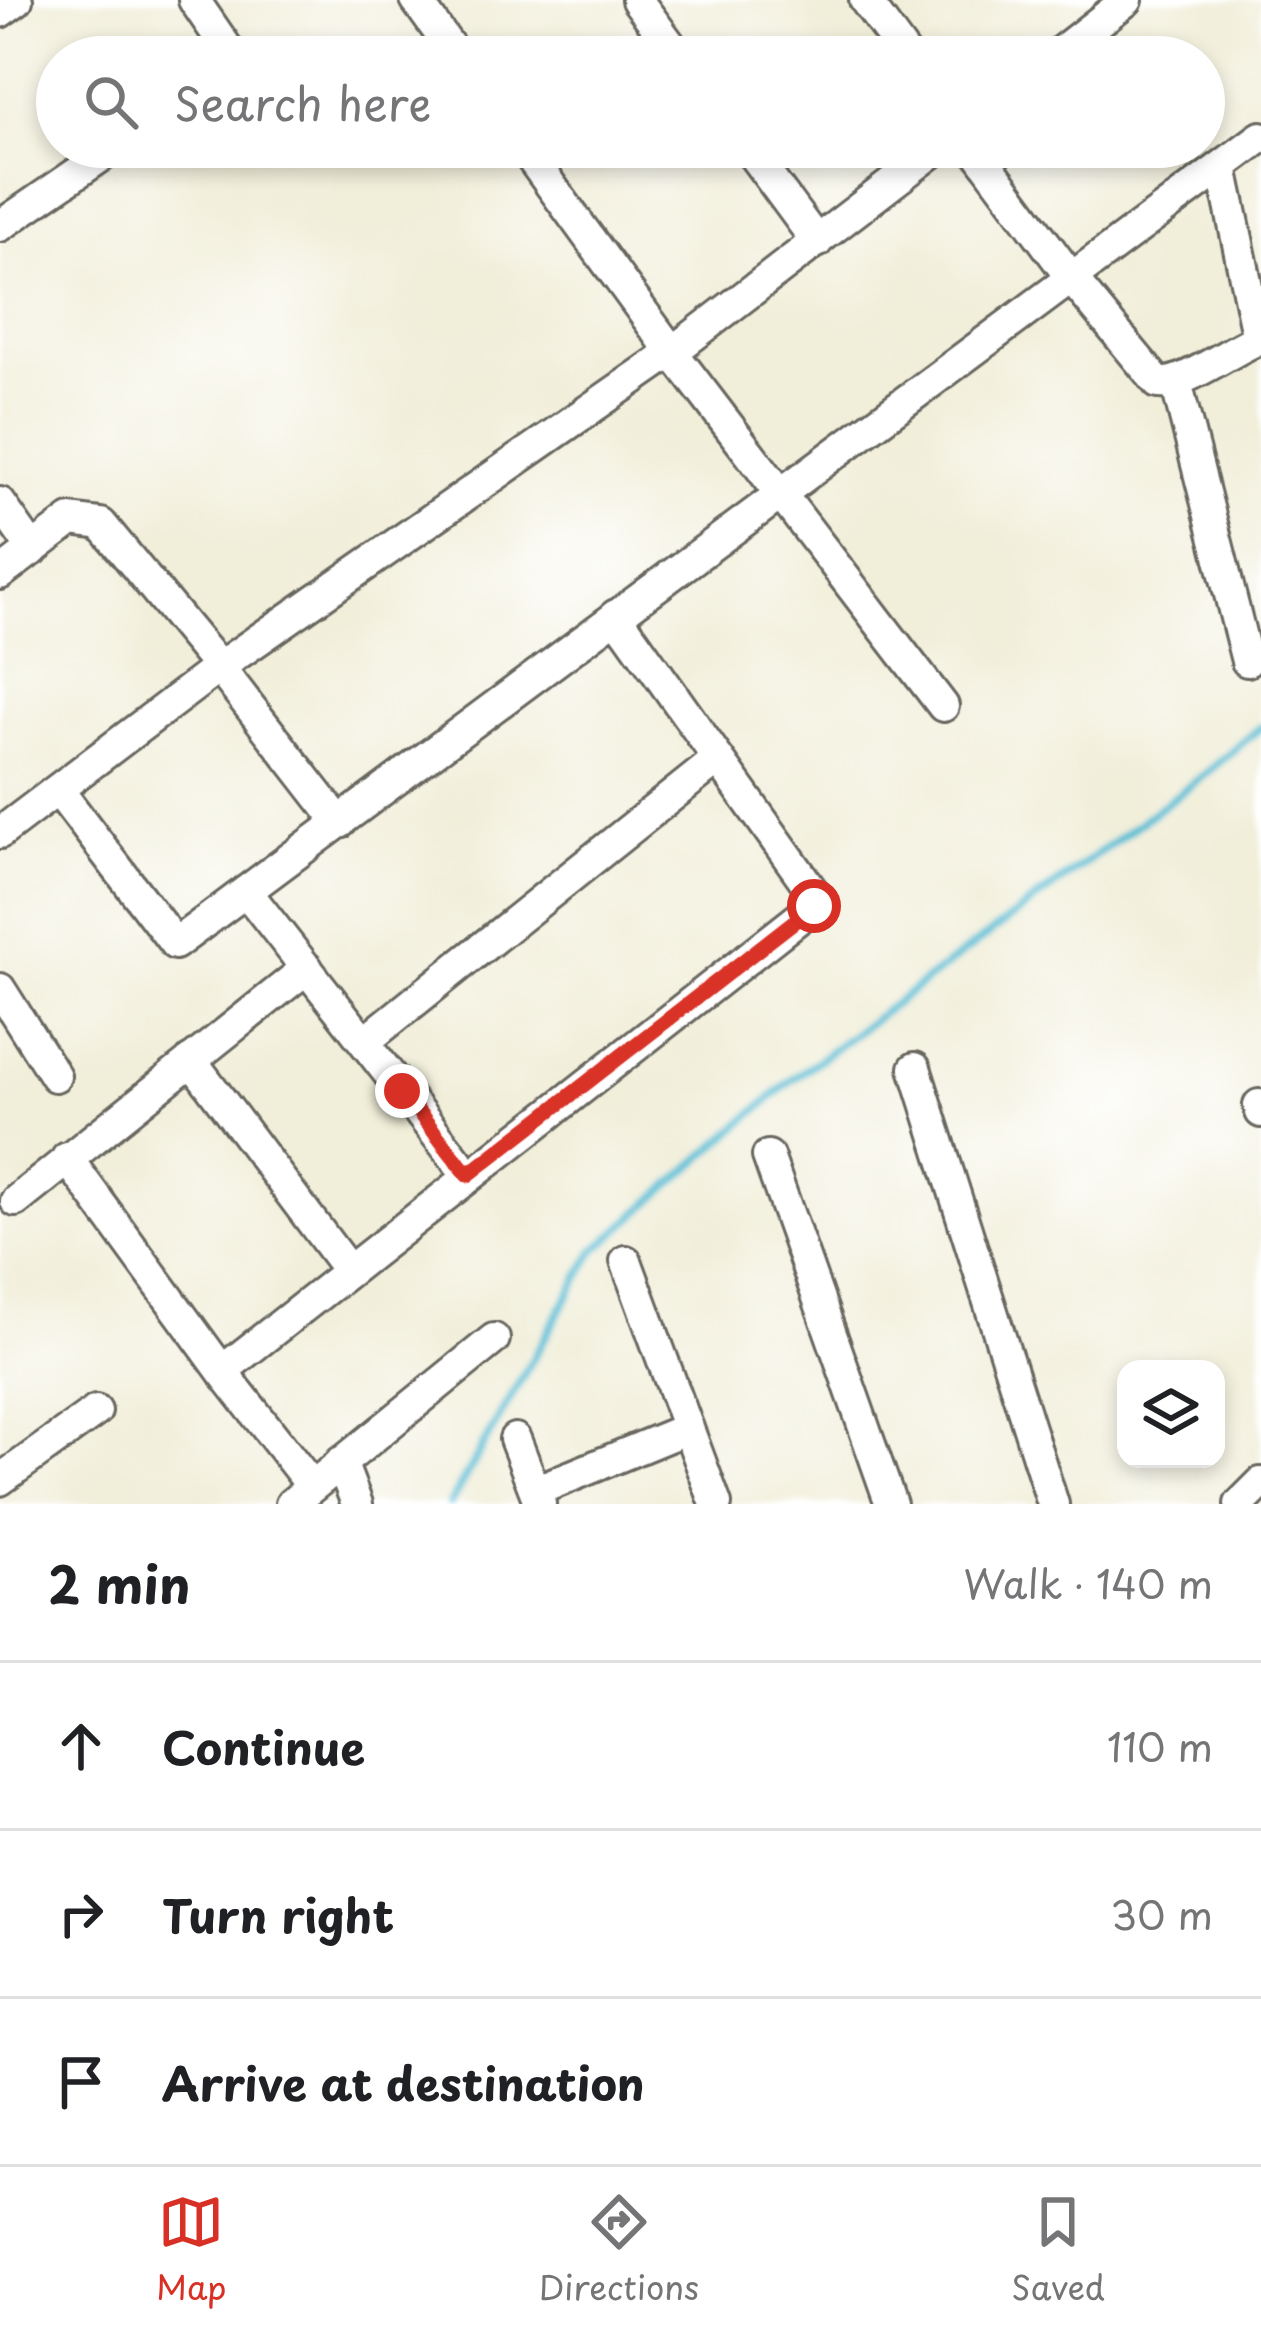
<!DOCTYPE html>
<html lang="en">
<head>
<meta charset="utf-8">
<style>
	:root { --surface:#fff; --page:#f2f2f2; --text:#202124; --muted:#757577; --line:#e0e0e0; --accent:#d93025 }
	body { margin:0; font-family:"Playpen Sans",sans-serif; background:var(--page); color:var(--text) }
	.controls { position:absolute; right:36px; bottom:36px; display:grid; overflow:hidden; border-radius:24px; box-shadow:0 6px 18px #0003 }
	.controls button { width:108px; height:108px; display:grid; place-items:center; padding:0; border:0; border-bottom:3px solid var(--line); background:var(--surface); color:var(--text); font:60px sans-serif }
	.stop { position:absolute; width:36px; height:36px; margin:-27px; border:9px solid #d93025; border-radius:50%; background:#fff }
	.stop.end { background:#d93025; border-color:#fff; box-shadow:0 3px 12px #0008 }
	.list { margin:0; padding:0; list-style:none }
	h2 { display:flex; justify-content:space-between; align-items:center; height:156px; margin:0; padding:0 48px; font-size:51px }
	h2 small { font-size:39px; font-weight:400; color:var(--muted) }
	.list li { display:grid; grid-template-columns:78px 1fr auto; gap:36px; align-items:center; box-sizing:border-box; height:168px; padding:0 48px; border-top:3px solid var(--line) }
	.list b { display:block; font-size:45px; white-space:nowrap }
	.list em { font-size:39px; font-style:normal; color:var(--muted) }
	.icon { flex:none; width:66px; height:66px; fill:none; stroke:currentColor; stroke-width:2; stroke-linecap:round; stroke-linejoin:round }
	.map { position:relative; flex:none; width:1261px; height:1504px; overflow:hidden }
	.search { position:absolute; background:var(--surface); box-shadow:0 6px 18px #0003; left:36px; right:36px; top:36px; height:132px; display:flex; align-items:center; gap:30px; box-sizing:border-box; padding:0 42px; border-radius:66px; color:var(--muted); font-size:45px }
	.sheet { height:660px; background:var(--surface) }
	nav { display:flex; justify-content:space-around; align-items:center; box-sizing:border-box; height:168px; border-top:3px solid var(--line); background:var(--surface); font-size:33px; color:var(--muted) }
	nav a { display:grid; justify-items:center; gap:6px }
	nav .on { color:var(--accent) }
	.map>svg:first-child { display:block }
	.lines { fill:none; stroke-linecap:round; stroke-linejoin:round }
	.stream { stroke:#57bdd4; stroke-width:8 }
	.minor-casing { stroke:#67665e; stroke-width:36 }
	.minor { stroke:#fff; stroke-width:30 }
	.route { stroke:#d93025; stroke-width:15 }
</style>
</head>
<body>
<div class="map">
<svg width="1261" height="1504" viewBox="0 0 1261 1504">
	<rect width="100%" height="100%" fill="#fff"/>
	<filter id="ink" filterUnits="userSpaceOnUse"><feTurbulence type="fractalNoise" baseFrequency=".00833" numOctaves="2"/><feDisplacementMap in="SourceGraphic" scale="24" xChannelSelector="R" yChannelSelector="G"/><feConvolveMatrix kernelMatrix="1 2 1 2 8 2 1 2 1" color-interpolation-filters="sRGB"/></filter>
	<filter id="wash" filterUnits="userSpaceOnUse"><feTurbulence type="fractalNoise" baseFrequency=".004" numOctaves="4" result="noise"/><feDisplacementMap in="SourceGraphic" scale="48" xChannelSelector="R" yChannelSelector="G"/><feGaussianBlur stdDeviation="2.7" result="paint"/><feColorMatrix in="noise" values="0 0 0 0 0 0 0 0 0 0 0 0 0 0 0 0 0 1.4 0 .05"/><feComposite in="paint" operator="in"/></filter>
	<g filter="url(#wash)">
		<rect width="100%" height="100%" fill="#f1eed9"/>
		<g class="lines">
			<!-- stream -->
			<path class="stream" d="M450,1504L594,1251L793,1079L1203,776L1261,727"/>
		</g>
	</g>
	<g filter="url(#ink)">
		<g class="lines">
			<defs>
				<path id="minor" d="M194,0L233,57
					M416,0L457,57
					M637,0L679,57
					M865,0L907,57
					M0,12L17,0
					M1054,57L1127,0
					M523,147L672,352L943,706
					M747,147L817,242
					M974,147L1072,279L1158,383C1183,387 1233,348 1261,338
					M1222,167L1258,339
					M0,226L115,147
					M1176,382L1247,661
					M0,503L33,550
					M0,574L71,520L101,524L219,667L340,823
					M58,790L175,944L1261,137
					M0,833L219,667L672,352L939,147
					M246,891L468,1175
					M0,989L55,1076
					M364,1042L718,759
					M191,1060L348,1270
					M915,1068L1053,1504
					M1259,1105L1261,1112
					M768,1156L891,1504
					M67,1158L222,1371L814,906L813,892L616,615
					M16,1201L307,968
					M626,1261L716,1504
					M222,1371L312,1486
					M515,1439L540,1504
					M341,1462L357,1504
					M0,1480L96,1411
					M535,1491L688,1428
					M291,1504L494,1339
					M1240,1504L1261,1483"/>
			</defs>
			<!-- minor casing -->
			<use href="#minor" class="minor-casing"/>
			<!-- minor -->
			<use href="#minor" class="minor"/>
		</g>
	</g>
	<g class="lines" filter="url(#ink)">
		<!-- route -->
		<path class="route" d="M402,1091L468,1175L814,906"/>
	</g>
</svg>
<div class="controls">
<button><svg class="icon" aria-label="layers" viewBox="0 0 24 24"><path d="M12 4l9 5-9 5-9-5zM3 14l9 5 9-5"/></svg></button>
</div>
<div class="stop" style="left:814px;top:906px"></div>
<div class="stop end" style="left:402px;top:1091px"></div>
<div class="search"><svg class="icon" aria-label="search" viewBox="0 0 24 24"><circle cx="10" cy="10" r="6"/><path d="M15 15l6 6"/></svg>Search here</div>
</div>
<section class="sheet">
<h2>2 min<small>Walk · 140 m</small></h2>
<ul class="list">
<li><svg class="icon" aria-label="ahead" viewBox="0 0 24 24"><path d="M12 20V5M6 11l6-6 6 6"/></svg><div><b>Continue</b></div><em>110 m</em></li>
<li><svg class="icon" aria-label="right" viewBox="0 0 24 24"><path d="M7 20v-9h11M14 6l5 5-5 5"/></svg><div><b>Turn right</b></div><em>30 m</em></li>
<li><svg class="icon" aria-label="arrive" viewBox="0 0 24 24"><path d="M6 21V4h12l-3 4 3 4H6"/></svg><div><b>Arrive at destination</b></div></li>
</ul>
</section>
<nav>
<a class="on"><svg class="icon" aria-label="map" viewBox="0 0 24 24"><path d="M3 6l6-2 6 2 6-2v14l-6 2-6-2-6 2zM9 4v14M15 6v14"/></svg>Map</a>
<a><svg class="icon" aria-label="directions" viewBox="0 0 24 24"><path d="M12 3l9 9-9 9-9-9zM9 14v-3h6M13 9l2 2-2 2"/></svg>Directions</a>
<a><svg class="icon" aria-label="saved" viewBox="0 0 24 24"><path d="M7 4h10v16l-5-4-5 4z"/></svg>Saved</a>
</nav>
</body>
</html>
